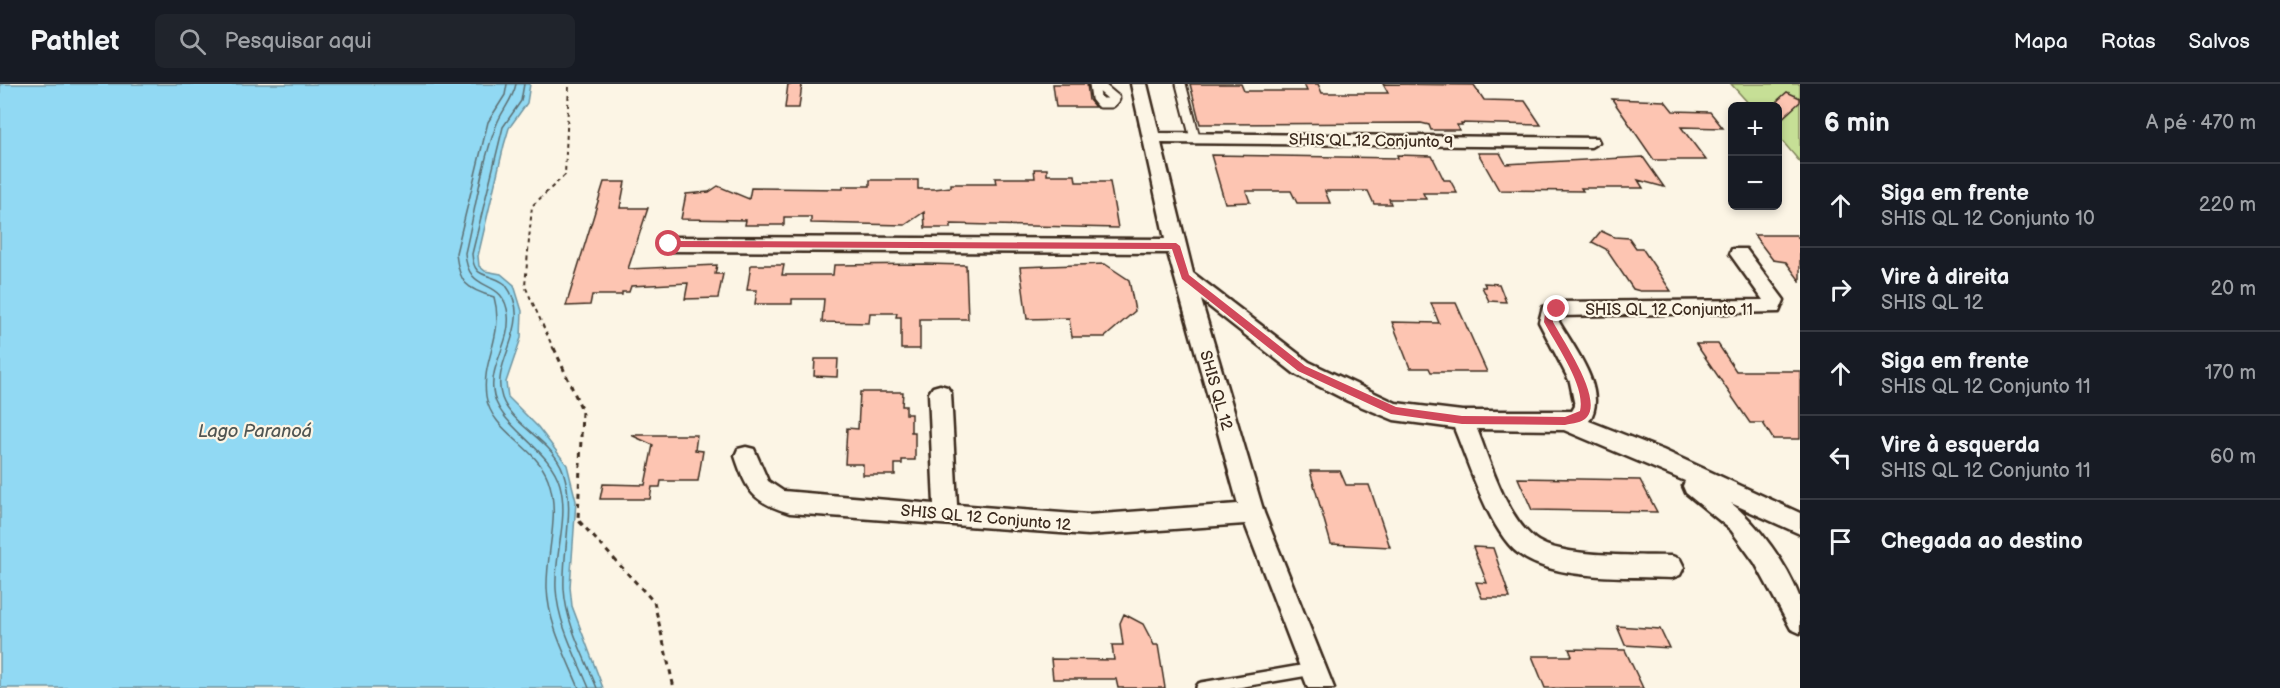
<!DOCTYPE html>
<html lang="pt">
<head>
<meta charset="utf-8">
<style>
	:root { --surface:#171b24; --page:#20242c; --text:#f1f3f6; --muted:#9ea1a6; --line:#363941 }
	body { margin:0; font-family:"Balsamiq Sans",sans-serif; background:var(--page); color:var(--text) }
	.controls { position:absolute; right:18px; top:18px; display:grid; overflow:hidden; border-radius:9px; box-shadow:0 3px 9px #0003 }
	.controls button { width:54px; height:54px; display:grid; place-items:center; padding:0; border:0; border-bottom:2px solid var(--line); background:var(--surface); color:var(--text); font:30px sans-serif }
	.stop { position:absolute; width:18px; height:18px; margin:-14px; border:4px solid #d1495b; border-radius:50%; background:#fff }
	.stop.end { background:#d1495b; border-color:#fff; box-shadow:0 2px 6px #0008 }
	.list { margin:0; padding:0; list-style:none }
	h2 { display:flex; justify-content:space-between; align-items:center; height:78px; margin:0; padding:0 24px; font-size:26px }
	h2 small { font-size:20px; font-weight:400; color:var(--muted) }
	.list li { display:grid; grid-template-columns:39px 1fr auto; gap:18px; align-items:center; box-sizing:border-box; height:84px; padding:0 24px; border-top:2px solid var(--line) }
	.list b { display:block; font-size:22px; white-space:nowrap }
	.list p { margin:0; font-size:20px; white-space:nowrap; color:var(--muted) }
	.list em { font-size:20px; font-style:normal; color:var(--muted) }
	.icon { flex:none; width:33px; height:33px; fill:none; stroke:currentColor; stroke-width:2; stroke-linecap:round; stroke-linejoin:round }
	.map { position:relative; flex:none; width:1800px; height:604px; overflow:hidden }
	header { display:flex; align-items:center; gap:36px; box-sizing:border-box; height:84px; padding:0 30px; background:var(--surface); border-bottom:2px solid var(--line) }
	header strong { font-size:28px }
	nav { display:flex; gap:33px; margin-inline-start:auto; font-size:21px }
	.search { width:420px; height:54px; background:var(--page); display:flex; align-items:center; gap:15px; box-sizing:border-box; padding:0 21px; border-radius:9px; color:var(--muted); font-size:22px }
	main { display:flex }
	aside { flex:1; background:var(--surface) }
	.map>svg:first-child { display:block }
	.green { fill:#c6df96; stroke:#80845a; stroke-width:1.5 }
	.water { fill:#91d9f3; stroke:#6f939e; stroke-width:1.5 }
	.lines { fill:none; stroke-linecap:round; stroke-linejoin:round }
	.shore { stroke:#5d7073; stroke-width:1.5 }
	.building { fill:#fdc5b2; stroke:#3b2a1e; stroke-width:1.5 }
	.lane-far1-casing { stroke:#3b2a1e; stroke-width:13 }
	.lane-casing { stroke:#3b2a1e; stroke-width:16 }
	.street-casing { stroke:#3b2a1e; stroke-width:5 }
	.path-far1 { stroke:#3b2a1e; stroke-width:2; stroke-dasharray:4 4; stroke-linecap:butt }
	.path { stroke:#3b2a1e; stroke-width:3; stroke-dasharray:5 5; stroke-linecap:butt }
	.lane-far1 { stroke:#fcf5e5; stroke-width:9 }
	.lane { stroke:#fcf5e5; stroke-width:11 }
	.street { fill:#fcf5e5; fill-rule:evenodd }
	.route { fill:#d1495b }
	.labels { text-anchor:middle; stroke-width:4.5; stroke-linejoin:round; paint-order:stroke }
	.street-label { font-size:16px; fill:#3b2a1e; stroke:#fcf5e5 }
	.water-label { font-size:18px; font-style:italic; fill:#505653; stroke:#fcf5e5 }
</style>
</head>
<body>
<header>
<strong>Pathlet</strong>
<div class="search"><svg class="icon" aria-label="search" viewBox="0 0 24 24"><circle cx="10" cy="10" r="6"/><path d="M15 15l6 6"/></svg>Pesquisar aqui</div>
<nav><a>Mapa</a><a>Rotas</a><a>Salvos</a></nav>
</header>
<main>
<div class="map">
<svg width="1800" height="604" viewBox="0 0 1800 604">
	<rect width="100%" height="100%" fill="#fcf5e5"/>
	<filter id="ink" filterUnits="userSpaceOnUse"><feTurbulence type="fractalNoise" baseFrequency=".0167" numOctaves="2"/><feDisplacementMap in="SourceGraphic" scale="12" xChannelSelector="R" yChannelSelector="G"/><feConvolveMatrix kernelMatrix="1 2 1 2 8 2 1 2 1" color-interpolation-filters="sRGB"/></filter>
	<g filter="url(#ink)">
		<!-- green -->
		<path class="green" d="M1731,0H1800V78L1778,52V22H1751Z"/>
		<!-- water -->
		<path class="water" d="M0,0H530L527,19L509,44L504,61L478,172L479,182L485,187L501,190L514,201L522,227L521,254L506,298L508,313L538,343L567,381L576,417L570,503L572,522L603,604H0Z"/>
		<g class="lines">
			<!-- shore -->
			<path class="shore" d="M507,0L505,11L488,38L456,169C459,199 466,205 494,213C505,253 481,275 486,312C491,348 536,362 548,395C561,431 546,467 547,504C548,539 566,572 579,604
				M516,0C513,16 501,27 496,42C481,82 475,127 465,169C468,213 504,191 508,231C511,258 490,280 493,306C496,342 550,363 560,401C569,435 554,470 556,505C558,540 576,572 589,604
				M524,0L521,17L503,43L472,170C474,197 488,187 505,200C537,241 489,276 502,314C512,342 553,357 563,387C576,425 562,466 564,505C566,540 584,572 597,604"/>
		</g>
		<!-- building -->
		<path class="building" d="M788,0H802L799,24H785Z
			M1053,0H1087L1089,16L1095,23H1056Z
			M1190,0H1241L1244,7H1307L1304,0H1318L1322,9H1388L1383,0L1474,1L1484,16L1525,17L1541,41L1461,39L1462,41H1457L1459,46H1431L1429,41L1421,39L1200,40Z
			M1787,8L1800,14V18L1778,38V16Z
			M1612,15L1665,17L1673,27L1710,28L1723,44L1681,43L1706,76H1654Z
			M1478,69H1500L1506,80L1643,73L1664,103L1638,96L1643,104H1581L1583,107L1499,106Z
			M1211,71L1398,74L1397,71L1432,72L1444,96H1450L1457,109H1423L1426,115H1389L1391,120H1374L1368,107H1325L1330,119H1297L1291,107H1246L1250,118L1225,119Z
			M1034,85H1047V91H1075L1076,98H1110L1118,144L951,140V144H925L924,128L905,141L811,139V133H784V141H745L746,136L681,135L686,110L709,108L718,102L749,115L751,104L843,105V102H870V96H918V105H934L951,103V100H996L995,94H1035Z
			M604,98H625L620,124H648L628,185L717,181L715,190H723L718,214L685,215L688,199L631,202L629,208H622V211H592L590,221L566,222Z
			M1601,147L1614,153L1629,154L1636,164H1642L1671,207H1640L1633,205L1606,165L1592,158Z
			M1754,151H1796L1800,156V197L1786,178L1773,176Z
			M927,180L966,181L968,235H920V265H901V233H896L897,229H870L869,239L822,238L824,215H792V220H755L757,206H747L751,181H784L782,191H833L834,181Z
			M1105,180L1129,196L1135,227L1105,253H1072L1069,234L1027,235L1020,183Z
			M1484,199L1499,200L1506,218L1489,217L1482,203H1486Z
			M1431,219H1456L1487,288H1431L1429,284H1410L1392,238L1439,239Z
			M1696,260H1718L1736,287H1800V355H1773L1763,339H1750Z
			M815,275H838L837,293L814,292Z
			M860,308H903L902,322H906V330H911V348H915V376H902V380H895V391H863V380H845L847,344L858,345Z
			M631,351H697L695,366L703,367L698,397H661L660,403H652L650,415H600L603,400L645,401L653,361Z
			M1310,387H1340L1346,401H1369L1390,463L1331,460Z
			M1518,394L1640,396L1657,428L1532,426Z
			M1473,463L1493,464L1510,514H1482L1476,498L1487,499Z
			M1124,530L1143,540L1154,561H1158L1165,604H1118L1116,595H1053L1051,575L1114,576L1112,561H1123L1120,539Z
			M1617,542L1660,545L1669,564L1625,561Z
			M1569,565L1625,566L1643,604H1545L1532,572H1572Z"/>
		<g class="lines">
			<defs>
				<path id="lane-far1" d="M1094,0L1096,14L1100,19H1111L1115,15L1097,0
					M1181,0L1195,54"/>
				<path id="lane" d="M1202,604L1313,585"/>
				<path id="street" d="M1131,0H1147L1159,49L1597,54L1599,58L1591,63L1161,59L1193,189L1309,278L1396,319L1462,327H1572L1575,322L1570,298L1539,238L1543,223L1557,218L1763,216L1730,170L1732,165H1746L1784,216L1779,228L1559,232V238C1574,264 1609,308 1589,337L1663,366L1800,429V450L1731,419C1758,440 1787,480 1799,512C1800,522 1800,538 1800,549L1791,545L1755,479L1731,446L1686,409L1683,402L1685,397L1564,346L1477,345C1490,378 1506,433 1535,455C1559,474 1640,471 1672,472L1680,475L1684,483L1680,491L1672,494C1629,492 1554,497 1519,470C1490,449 1468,377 1454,344L1394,336L1348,317L1295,290L1201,216L1264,429L1334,604H1308L1245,440L1088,451L790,429C753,418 747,408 735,372L738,365L746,363L754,365L768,397L783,407L934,420L929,309L933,303L940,301L947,303L951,309L957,421L1088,431L1238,420L1168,169L669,167L662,165L660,160L662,155L669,153L1165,155Z"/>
			</defs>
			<!-- lane-far1 casing -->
			<use href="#lane-far1" class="lane-far1-casing"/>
			<!-- lane casing -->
			<use href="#lane" class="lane-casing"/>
			<!-- street casing -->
			<use href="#street" class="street-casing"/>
			<!-- path-far1 -->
			<path class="path-far1" d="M554,266L525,202L532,122L565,91L569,0"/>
			<!-- path -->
			<path class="path" d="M554,264L582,326L578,436L654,518L674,604"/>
			<!-- lane-far1 -->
			<use href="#lane-far1" class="lane-far1"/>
			<!-- lane -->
			<use href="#lane" class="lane"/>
			<!-- street -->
			<use href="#street" class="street"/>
		</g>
	</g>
	<!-- route -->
	<path class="route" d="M669,157L1176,159L1180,162L1189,191L1305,282L1396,323L1462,332L1565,333L1580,327C1586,302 1556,261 1544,238L1545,229L1557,222L1562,225L1553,233V238C1563,257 1603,314 1587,333C1582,339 1573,339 1565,341L1462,340L1391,330L1298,287L1182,195L1172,165L669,163L665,160Z"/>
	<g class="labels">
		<!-- street labels -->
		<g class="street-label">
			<text transform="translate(1371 56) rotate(1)" y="6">SHIS QL 12 Conjunto 9</text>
			<text x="1669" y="231">SHIS QL 12 Conjunto 11</text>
			<text transform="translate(1217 306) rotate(74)" y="6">SHIS QL 12</text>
			<text transform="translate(986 433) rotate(5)" y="6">SHIS QL 12 Conjunto 12</text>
		</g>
		<!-- water labels -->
		<g class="water-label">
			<text x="255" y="353">Lago Paranoá</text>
		</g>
	</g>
</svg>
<div class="controls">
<button>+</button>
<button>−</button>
</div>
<div class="stop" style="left:669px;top:160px"></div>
<div class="stop end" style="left:1557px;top:225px"></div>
</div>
<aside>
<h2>6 min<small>A pé · 470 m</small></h2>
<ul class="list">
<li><svg class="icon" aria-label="ahead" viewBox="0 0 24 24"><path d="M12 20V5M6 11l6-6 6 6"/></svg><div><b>Siga em frente</b><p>SHIS QL 12 Conjunto 10</p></div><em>220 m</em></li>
<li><svg class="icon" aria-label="right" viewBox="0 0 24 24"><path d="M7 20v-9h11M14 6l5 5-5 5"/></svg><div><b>Vire à direita</b><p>SHIS QL 12</p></div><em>20 m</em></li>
<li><svg class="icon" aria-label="ahead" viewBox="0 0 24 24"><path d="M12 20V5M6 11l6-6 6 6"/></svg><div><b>Siga em frente</b><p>SHIS QL 12 Conjunto 11</p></div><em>170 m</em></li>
<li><svg class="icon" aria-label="left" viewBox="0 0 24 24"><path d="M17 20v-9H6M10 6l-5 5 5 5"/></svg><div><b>Vire à esquerda</b><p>SHIS QL 12 Conjunto 11</p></div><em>60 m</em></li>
<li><svg class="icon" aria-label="arrive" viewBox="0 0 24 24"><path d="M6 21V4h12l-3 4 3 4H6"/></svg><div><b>Chegada ao destino</b></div></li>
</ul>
</aside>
</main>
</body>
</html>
